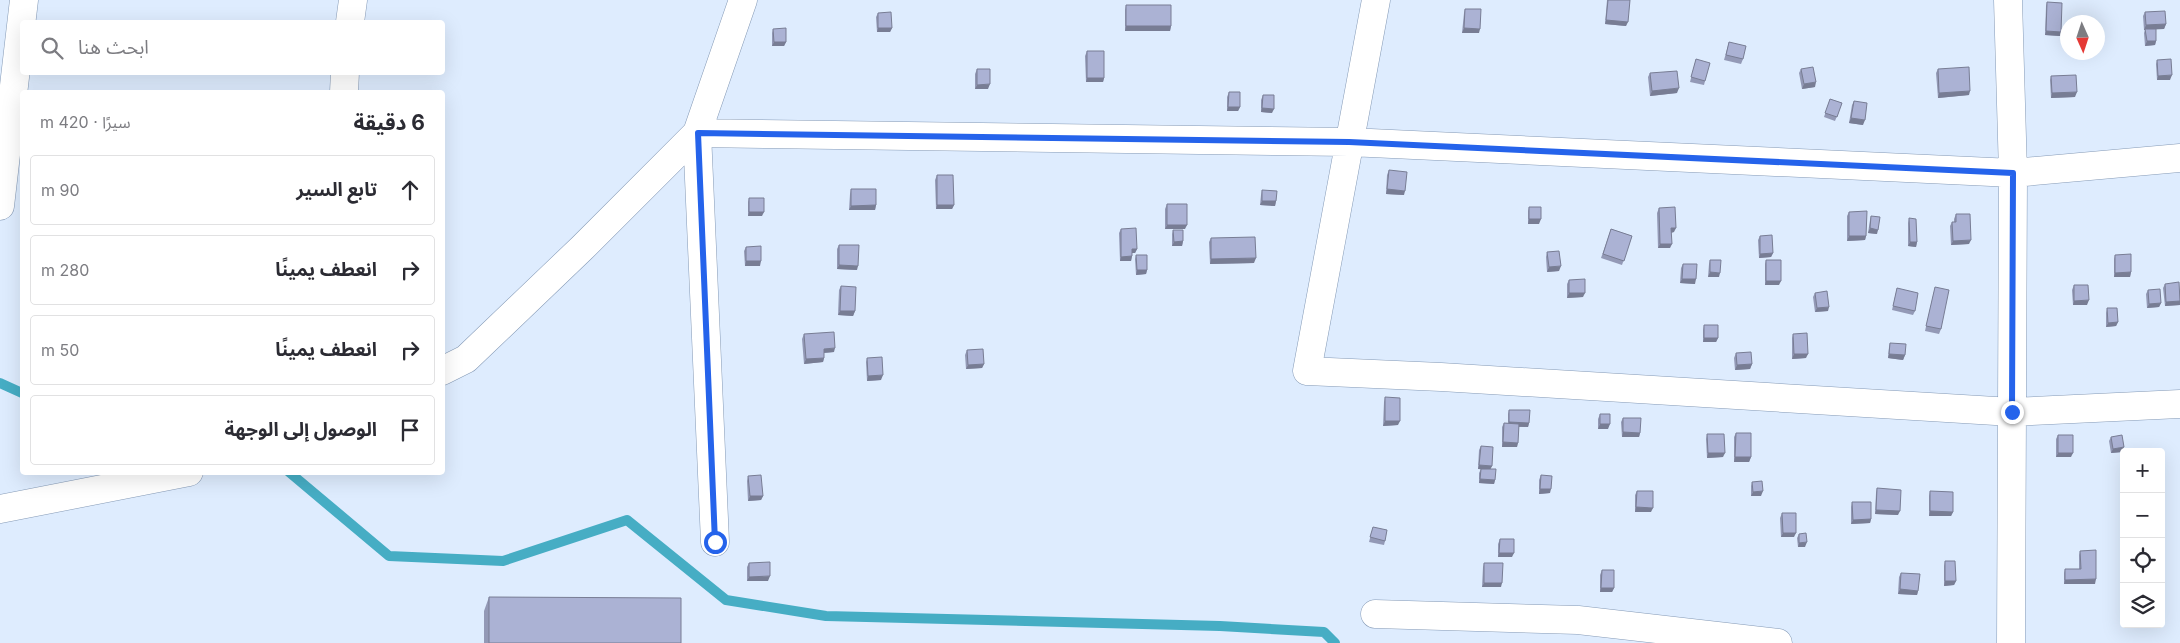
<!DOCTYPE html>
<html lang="ar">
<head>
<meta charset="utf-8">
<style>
	:root { --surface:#fff; --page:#f7f7f7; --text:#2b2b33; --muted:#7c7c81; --line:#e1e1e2 }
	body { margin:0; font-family:Inter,"Noto Sans Arabic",sans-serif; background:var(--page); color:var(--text); direction:rtl }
	.controls { position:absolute; right:15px; bottom:15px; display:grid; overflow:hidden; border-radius:5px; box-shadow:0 5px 20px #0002 }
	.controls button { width:45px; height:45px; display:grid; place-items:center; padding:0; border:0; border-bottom:1px solid var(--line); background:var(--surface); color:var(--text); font:25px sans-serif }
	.compass { position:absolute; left:2060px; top:15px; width:45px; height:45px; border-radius:50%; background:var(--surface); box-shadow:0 5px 20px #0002; rotate:177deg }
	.stop { position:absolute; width:15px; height:15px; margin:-11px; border:4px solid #2563eb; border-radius:50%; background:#fff }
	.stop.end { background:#2563eb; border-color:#fff; box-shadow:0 1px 5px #0008 }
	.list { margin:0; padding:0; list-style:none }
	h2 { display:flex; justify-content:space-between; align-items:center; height:65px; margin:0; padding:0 20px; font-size:21px }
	h2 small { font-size:16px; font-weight:400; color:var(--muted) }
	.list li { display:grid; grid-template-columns:32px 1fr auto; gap:15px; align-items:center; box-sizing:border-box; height:70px; margin:0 10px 10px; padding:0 10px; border:1px solid var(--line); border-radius:5px }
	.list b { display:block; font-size:19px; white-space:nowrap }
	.list em { font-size:16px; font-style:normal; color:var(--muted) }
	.icon { flex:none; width:28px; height:28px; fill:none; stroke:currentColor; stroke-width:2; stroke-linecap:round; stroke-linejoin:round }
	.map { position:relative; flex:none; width:2180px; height:643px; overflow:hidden; direction:ltr }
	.search { position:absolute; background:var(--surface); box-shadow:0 5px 20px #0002; left:20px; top:20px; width:425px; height:55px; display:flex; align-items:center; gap:12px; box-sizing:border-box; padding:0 18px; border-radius:5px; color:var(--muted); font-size:19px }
	.panel { position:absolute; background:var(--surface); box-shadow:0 5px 20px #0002; left:20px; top:90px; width:425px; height:385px; border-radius:5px; direction:rtl }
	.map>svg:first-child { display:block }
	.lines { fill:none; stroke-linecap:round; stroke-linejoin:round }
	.stream { stroke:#46adc4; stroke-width:10 }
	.minor-casing { stroke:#859ab6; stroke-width:29 }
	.minor { stroke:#fff; stroke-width:28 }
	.wall { fill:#9399b6 }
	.shaded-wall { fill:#787d94 }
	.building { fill:#abb2d4; stroke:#787d94 }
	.route { stroke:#2563eb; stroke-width:6 }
</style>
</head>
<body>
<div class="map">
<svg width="2180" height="643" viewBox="0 0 2180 643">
	<rect width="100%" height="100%" fill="#deecfe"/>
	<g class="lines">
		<!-- stream -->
		<path class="stream" d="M0,383L22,393
			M289,472L389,556L503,561L627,520L726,600L826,616L1220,626L1324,632L1335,643"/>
		<defs>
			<path id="minor" d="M1376,0L1307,371L1441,377L2012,412L2180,404
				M2008,0L2013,173L2011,643
				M350,22L353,0
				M344,92L345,72
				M0,206L24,0
				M442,371L466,359L582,248L697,133L1349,142L2013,173L2180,158
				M0,509L189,472
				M715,542L697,133L743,0
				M1375,614L1578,620L1778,643"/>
		</defs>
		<!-- minor casing -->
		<use href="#minor" class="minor-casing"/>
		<!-- minor -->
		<use href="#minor" class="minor"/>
	</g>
	<!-- wall -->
	<path class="wall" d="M1607,0H1630L1626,26L1605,24Z
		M2047,2L2061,32L2060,36L2045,35L2046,6Z
		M1126,5L1171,26L1170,31H1125V10Z
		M1465,9L1479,33H1462L1464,13Z
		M2145,12L2166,24L2164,29H2156V41L2155,45L2145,46L2144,33L2145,30H2144L2143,16Z
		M878,13L892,28L890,32H877L876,17Z
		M773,29L786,42L784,46H772V33Z
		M1729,42L1743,59L1741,64L1724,60Z
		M1087,51L1104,78L1103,82H1086L1085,56Z
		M1696,59L1705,81L1704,85L1690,82Z
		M2157,60L2170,80H2157L2156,64Z
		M977,69L988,89H975V74Z
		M1801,69L1815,87L1802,89L1799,73Z
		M1938,69L1969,95L1938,98L1936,73Z
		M1650,73L1677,93L1650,96L1648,77Z
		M2051,76L2075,97L2051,98L2050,80Z
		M1229,92L1240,107L1238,111H1227V97Z
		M1263,95L1272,113L1261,112V100Z
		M1830,99L1842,103L1835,121L1824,117Z
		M1854,101L1863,125L1849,123L1852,105Z
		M1389,170L1404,195L1386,194L1387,175Z
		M937,175L954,205L952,209H936L935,180Z
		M851,189L876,205L875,210H849L850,194Z
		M1262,190L1276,201L1275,206L1260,205L1261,195Z
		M749,198L762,216H748V202Z
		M1167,204L1185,229H1165V209Z
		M1529,207L1539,224H1528V211Z
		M1659,208L1674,232L1671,233L1670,248H1658L1657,213Z
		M1849,212L1866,236L1865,240L1847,241V216Z
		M1956,214L1969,244L1951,245L1950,226L1952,222H1954V219Z
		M1871,216L1877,234L1868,233L1870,220Z
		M1909,218L1917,242L1916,247L1908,246V223Z
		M1121,229L1137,249L1135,253H1132V256L1131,261H1120L1119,233Z
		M1611,229L1632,236L1622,265L1601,258Z
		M1173,230L1183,241L1182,246H1172V234Z
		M1760,236L1773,253L1771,257L1759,258L1758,240Z
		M1211,238L1254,263L1210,264L1209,242Z
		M839,245L857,270L837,269V249Z
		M746,247L760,266H745L744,251Z
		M1547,252L1559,271L1547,272L1546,257Z
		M1136,255L1147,270L1146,274L1136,275L1135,259Z
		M2115,255L2131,272L2130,277H2114V259Z
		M1710,260L1719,277H1708L1709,264Z
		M1766,260L1779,285H1765V264Z
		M1683,264L1695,284L1680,283L1681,268Z
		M1569,280L1583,297L1567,298V284Z
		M2165,284L2180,291V305L2165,306L2163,288Z
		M2074,285L2087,305H2073L2072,290Z
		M841,286L855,311L853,316L838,315L839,290Z
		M1935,287L1941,329L1939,334L1925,331Z
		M1897,288L1915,311L1913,315L1892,310Z
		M2148,290L2161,303L2159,307L2147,308L2146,294Z
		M1815,293L1828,311L1815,312L1813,297Z
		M2107,308L2118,322L2116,326L2106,327V313Z
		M1704,325L1718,338L1716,342H1703V330Z
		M804,334L834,352L824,353V358L823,362L804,364L802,339Z
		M1793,334L1806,358L1792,359V338Z
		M1890,343L1905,355L1903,360L1888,358L1889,347Z
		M967,350L984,364L982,368L966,369L965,355Z
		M1736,353L1752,364L1750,369L1735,370L1734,358Z
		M867,358L881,380L867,381L866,362Z
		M1385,397L1398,425L1383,426L1384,402Z
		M1509,410L1529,423L1528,427H1519L1517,447H1502V427L1504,423H1508V414Z
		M1600,414L1608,429H1598V419Z
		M1623,418L1640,433L1639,437H1622L1621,422Z
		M1736,433L1751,457L1749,462H1734V437Z
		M1707,434L1723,457L1707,458L1706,439Z
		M2058,435L2071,457H2056V439Z
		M2111,437L2122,452L2111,453L2109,441Z
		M1481,446L1492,466L1490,469L1495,480L1494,484L1479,483V473L1481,469H1478L1479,450Z
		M1541,475L1550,493L1539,494V480Z
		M748,476L763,496L761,500L748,501L747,481Z
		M1752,482L1761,496H1751V486Z
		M1877,488L1898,515L1875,514L1876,493Z
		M1637,491L1651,512H1635V495Z
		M1930,491L1953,512L1951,516H1929V496Z
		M1852,502L1871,519L1870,523L1851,524V507Z
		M1782,513L1794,537H1781L1780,518Z
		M1373,527L1385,541L1384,545L1369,542Z
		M1799,534L1805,547H1798L1797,538Z
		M1500,539L1512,557H1498V544Z
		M2080,551L2095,584H2064V573L2065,569H2079V555Z
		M1945,561L1956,581L1954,585L1944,586V566Z
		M749,563L768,581H747V567Z
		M1484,563L1501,587H1482L1483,567Z
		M1602,570L1614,588L1612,592H1600V575Z
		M1901,573L1918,591L1917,595L1898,594L1899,577Z
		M489,597L681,643H484V611Z"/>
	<!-- shaded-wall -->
	<path class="shaded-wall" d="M1606,20L1628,22L1626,26L1605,24Z
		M2166,24L2164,29L2144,30L2146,25Z
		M1126,26H1171L1170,31H1125Z
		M878,28H892L890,32H877Z
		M1464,28L1480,29L1479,33H1462Z
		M2046,31L2061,32L2060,36L2045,35Z
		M2147,41H2156L2155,45L2145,46Z
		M774,42H786L784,46H772Z
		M2172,75L2170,80H2157L2158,76Z
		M1087,78H1104L1103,82H1086Z
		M1816,82L1815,87L1802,89L1804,84Z
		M990,84L988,89H975L977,85Z
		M1679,88L1677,93L1650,96L1652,91Z
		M1970,91L1969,95L1938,98L1939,93Z
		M2077,92L2075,97L2051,98L2052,93Z
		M1228,107H1240L1238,111H1227Z
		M1262,108L1274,109L1272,113L1261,112Z
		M1851,118L1865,120L1863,125L1849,123Z
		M1387,189L1405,191L1404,195L1386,194Z
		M1262,201H1276L1275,206L1260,205Z
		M876,205L875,210H849L851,206Z
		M937,205H954L952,209H936Z
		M749,212H764L762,216H748Z
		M1529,219H1541L1539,224H1528Z
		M1167,225H1187L1185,229H1165Z
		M1671,228H1676L1674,232L1669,233Z
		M1870,228L1878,230L1877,234L1868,233Z
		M1849,236H1866L1865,240L1847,241Z
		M1971,240L1969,244L1951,245L1953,241Z
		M1183,241L1182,246H1172L1174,242Z
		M1910,242H1917L1916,247L1908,246Z
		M1660,244H1672L1670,248H1658Z
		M1132,249H1137L1135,253H1130Z
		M1773,253L1771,257L1759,258L1760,254Z
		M1132,256L1131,261H1120L1121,257Z
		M1256,258L1254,263L1210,264L1211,259Z
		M746,261H761L760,266H745Z
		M839,265L858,266L857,270L837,269Z
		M1561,266L1559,271L1547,272L1549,267Z
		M1137,270H1147L1146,274L1136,275Z
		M1710,272L1720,273L1719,277H1708Z
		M2131,272L2130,277H2114L2115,273Z
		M1682,279H1696L1695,284L1680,283Z
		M1766,281H1781L1779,285H1765Z
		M1569,293H1585L1583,297L1567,298Z
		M2089,300L2087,305H2073L2074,301Z
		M2180,301V305L2165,306L2166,302Z
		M2161,303L2159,307L2147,308L2149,304Z
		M1829,307L1828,311L1815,312L1817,308Z
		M840,311H855L853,316L838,315Z
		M2118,322L2116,326L2106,327L2108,323Z
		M1704,338H1718L1716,342H1703Z
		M835,348L834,352L822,353L824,349Z
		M1794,354H1808L1806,358L1792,359Z
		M1889,354L1905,355L1903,360L1888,358Z
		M824,358L823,362L804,364L806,359Z
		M984,364L982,368L966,369L968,365Z
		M1752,364L1750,369L1735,370L1737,365Z
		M883,375L881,380L867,381L868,376Z
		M1385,421H1400L1398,425L1383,426Z
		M1509,422L1529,423L1528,427L1507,426Z
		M1600,424H1610L1608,429H1598Z
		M1623,432L1640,433L1639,437H1622Z
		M1503,442L1518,443L1517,447H1502Z
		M2124,447L2122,452L2111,453L2113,449Z
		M1708,453H1725L1723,457L1707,458Z
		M2058,453H2073L2071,457H2056Z
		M1735,457H1751L1749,462H1734Z
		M1479,465L1492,466L1490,470L1478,469Z
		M1480,479L1495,480L1494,484L1479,483Z
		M1540,489H1551L1550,493L1539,494Z
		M1763,491L1761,496H1751L1753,492Z
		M750,496H763L761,500L748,501Z
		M1636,507L1653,508L1651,512H1635Z
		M1876,510L1900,511L1898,515L1875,514Z
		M1930,511L1953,512L1951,516H1929Z
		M1871,519L1870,523L1851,524L1853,520Z
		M1783,533H1796L1794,537H1781Z
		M1807,542L1805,547H1798L1799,543Z
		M1499,553H1514L1512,557H1498Z
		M770,576L768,581H747L749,577Z
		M2096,579L2095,584H2064L2065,580Z
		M1945,581H1956L1954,585L1944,586Z
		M1484,583H1502L1501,587H1482Z
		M1601,588H1614L1612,592H1600Z
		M1900,589L1918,591L1917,595L1898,594Z"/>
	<!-- building -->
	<path class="building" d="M1608,0H1630L1628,22L1606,20Z
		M2047,2L2062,3L2061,32L2046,31Z
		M1126,5H1171V26H1126Z
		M1465,9H1481L1480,29L1464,28Z
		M2165,11L2166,24L2146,25L2145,12Z
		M891,12L892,28H878V13Z
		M786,28V42H774L773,29Z
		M2145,29H2156V41H2147Z
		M1729,42L1746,46L1743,59L1726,55Z
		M1087,51H1104V78H1087Z
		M1696,59L1710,63L1705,81L1691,77Z
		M2171,59L2172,75L2158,76L2157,60Z
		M1813,67L1816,82L1804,84L1801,69Z
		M1969,67L1970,91L1939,93L1938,69Z
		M977,69H990V84L977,85Z
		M1677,71L1679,88L1652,91L1650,73Z
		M2076,75L2077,92L2052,93L2051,76Z
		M1229,92H1240V107H1228Z
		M1263,95H1274V109L1262,108Z
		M1830,99L1842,103L1837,117L1825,113Z
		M1854,101L1867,103L1865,120L1851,118Z
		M1389,170L1407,172L1405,191L1387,189Z
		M937,175H953L954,205H937Z
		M851,189H876V205L851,206Z
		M1262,190L1277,191L1276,201H1262Z
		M749,198H764V212H749Z
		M1167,204H1187V225H1167Z
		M1529,207H1541V219H1529Z
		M1675,207L1676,228H1671L1672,244H1660L1659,208Z
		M1867,211L1866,236H1849V212Z
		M1956,214H1970L1971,240L1953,241L1952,222H1956Z
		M1871,216L1880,217L1878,230L1870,228Z
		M1909,218L1916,219L1917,242H1910Z
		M1136,228L1137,249H1132V256L1121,257V229Z
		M1611,229L1632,236L1624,261L1603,254Z
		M1173,230H1183V241L1174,242Z
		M1772,235L1773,253L1760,254V236Z
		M1255,237L1256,258L1211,259V238Z
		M839,245H859L858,266L839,265Z
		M761,246V261H746V247Z
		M1559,251L1561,266L1549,267L1547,252Z
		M2131,254V272L2115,273V255Z
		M1136,255H1147V270H1137Z
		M1710,260H1721L1720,273L1710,272Z
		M1766,260H1781V281H1766Z
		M1683,264H1697L1696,279H1682Z
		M1585,279V293H1569V280Z
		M2179,282L2180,301L2166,302L2165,284Z
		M2074,285H2088L2089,300L2074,301Z
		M841,286L856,287L855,311H840Z
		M1935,287L1949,290L1941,329L1926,326Z
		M1897,288L1918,293L1915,311L1893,306Z
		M2160,289L2161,303L2149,304L2148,290Z
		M1827,291L1829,307L1817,308L1815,293Z
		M2107,308H2117L2118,322L2108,323Z
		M1704,325H1718V338H1704Z
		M834,332L835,348L824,349V358L806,359L804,334Z
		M1807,333L1808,354H1794L1793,334Z
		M1890,343L1906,344L1905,355L1889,354Z
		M983,349L984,364L968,365L967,350Z
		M1751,352L1752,364L1737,365L1736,353Z
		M882,357L883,375L868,376L867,358Z
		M1385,397L1400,398V421H1385Z
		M1509,410H1530L1529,423L1509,422Z
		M1600,414H1610V424H1600Z
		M1623,418H1641L1640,433L1623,432Z
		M1504,423L1519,424L1518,443L1503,442Z
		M1736,433H1751V457H1735Z
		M1707,434H1724L1725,453H1708Z
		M2058,435H2073V453H2058Z
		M2122,435L2124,447L2113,449L2111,437Z
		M1481,446L1493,447L1492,466L1479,465Z
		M1481,469H1496L1495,480L1480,479Z
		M761,475L763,496H750L748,476Z
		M1541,475L1552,476L1551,489H1540Z
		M1762,481L1763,491L1753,492L1752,482Z
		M1877,488L1901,490L1900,511L1876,510Z
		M1637,491H1653V508L1636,507Z
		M1930,491L1953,492V512L1930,511Z
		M1852,502H1871V519L1853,520Z
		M1782,513H1796V533H1783Z
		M1373,527L1387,530L1385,541L1370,537Z
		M1806,533L1807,542L1799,543V534Z
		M1500,539H1514V553H1499Z
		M2096,550V579L2065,580V569H2081L2080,551Z
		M1945,561H1955L1956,581H1945Z
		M770,562V576L749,577V563Z
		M1484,563H1503L1502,583H1484Z
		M1602,570H1614V588H1601Z
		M1901,573L1920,574L1918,591L1900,589Z
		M489,597L681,598V643H489Z"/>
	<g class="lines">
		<!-- route -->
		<path class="route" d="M715,542L698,133L1349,142L2013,173L2012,412"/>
	</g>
</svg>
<div class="controls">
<button>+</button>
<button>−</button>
<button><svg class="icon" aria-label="locate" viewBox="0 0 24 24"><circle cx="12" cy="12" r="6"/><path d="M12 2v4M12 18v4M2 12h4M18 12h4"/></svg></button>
<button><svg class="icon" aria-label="layers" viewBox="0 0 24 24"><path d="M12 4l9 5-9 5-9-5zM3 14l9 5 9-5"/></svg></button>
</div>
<svg class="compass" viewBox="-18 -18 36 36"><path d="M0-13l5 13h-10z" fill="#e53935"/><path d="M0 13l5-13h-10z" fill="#7c7c81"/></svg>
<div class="stop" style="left:715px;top:542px"></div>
<div class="stop end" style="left:2012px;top:412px"></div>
<div class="search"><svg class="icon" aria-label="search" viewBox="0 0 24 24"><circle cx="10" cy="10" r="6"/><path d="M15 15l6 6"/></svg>ابحث هنا</div>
<section class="panel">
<h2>6 دقيقة<small>سيرًا · 420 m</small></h2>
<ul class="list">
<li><svg class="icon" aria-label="ahead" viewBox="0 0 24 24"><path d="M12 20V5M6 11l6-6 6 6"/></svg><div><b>تابع السير</b></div><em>90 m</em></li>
<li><svg class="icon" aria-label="right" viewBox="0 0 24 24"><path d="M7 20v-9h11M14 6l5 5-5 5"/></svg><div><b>انعطف يمينًا</b></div><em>280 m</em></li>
<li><svg class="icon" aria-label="right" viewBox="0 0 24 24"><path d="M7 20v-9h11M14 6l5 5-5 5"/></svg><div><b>انعطف يمينًا</b></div><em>50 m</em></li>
<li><svg class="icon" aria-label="arrive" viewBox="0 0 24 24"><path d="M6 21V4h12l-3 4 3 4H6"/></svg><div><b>الوصول إلى الوجهة</b></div></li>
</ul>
</section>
</div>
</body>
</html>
